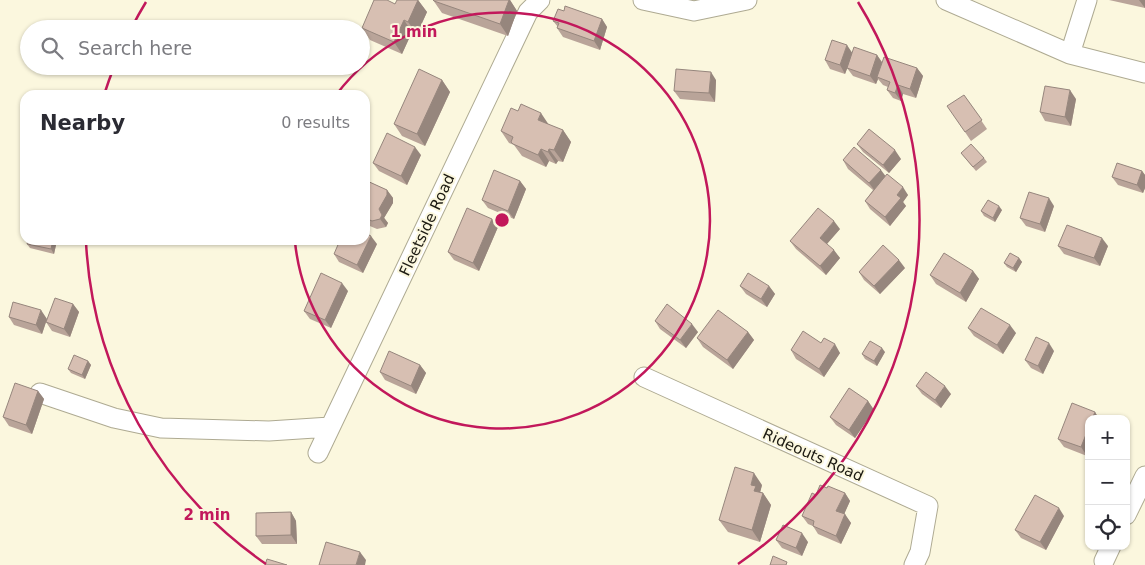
<!DOCTYPE html>
<html lang="en">
<head>
<meta charset="utf-8">
<style>
	:root { --surface:#fff; --page:#f7f7f7; --text:#2b2b33; --muted:#7c7c81; --line:#e1e1e2 }
	body { margin:0; font-family:"DejaVu Sans",sans-serif; background:var(--page); color:var(--text) }
	.controls { position:absolute; right:15px; bottom:15px; display:grid; overflow:hidden; border-radius:10px; box-shadow:0 1px 4px #0004 }
	.controls button { width:45px; height:45px; display:grid; place-items:center; padding:0; border:0; border-bottom:1px solid var(--line); background:var(--surface); color:var(--text); font:25px sans-serif }
	.list { margin:0; padding:0; list-style:none }
	h2 { display:flex; justify-content:space-between; align-items:center; height:65px; margin:0; padding:0 20px; font-size:21px }
	h2 small { font-size:16px; font-weight:400; color:var(--muted) }
	.icon { flex:none; width:28px; height:28px; fill:none; stroke:currentColor; stroke-width:2; stroke-linecap:round; stroke-linejoin:round }
	.map { position:relative; flex:none; width:1145px; height:565px; overflow:hidden }
	.search { position:absolute; background:var(--surface); box-shadow:0 1px 4px #0004; left:20px; top:20px; width:350px; height:55px; display:flex; align-items:center; gap:12px; box-sizing:border-box; padding:0 18px; border-radius:28px; color:var(--muted); font-size:19px }
	.panel { position:absolute; background:var(--surface); box-shadow:0 1px 4px #0004; left:20px; top:90px; width:350px; height:155px; border-radius:15px }
	.map>svg:first-child { display:block }
	.lines { fill:none; stroke-linecap:round; stroke-linejoin:round }
	.minor-casing { stroke:#aeaa92; stroke-width:21 }
	.minor { stroke:#fff; stroke-width:19 }
	.wall { fill:#b9a499 }
	.shaded-wall { fill:#96867d }
	.building { fill:#d7bfb2; stroke:#96867d }
	.ring { fill:none; stroke:#c2185b; stroke-width:2.5 }
	.labels { text-anchor:middle; stroke-width:4; stroke-linejoin:round; paint-order:stroke }
	.street-label { font-size:15px; fill:#1c1a12; stroke:#fbf7de }
	.centre { fill:#c2185b; stroke:#fbf7de; stroke-width:2.5 }
	.ring-label { font-size:15px; text-anchor:middle; font-weight:bold; fill:#c2185b; stroke:#fbf7de; stroke-width:4; stroke-linejoin:round; paint-order:stroke }
</style>
</head>
<body>
<div class="map">
<svg width="1145" height="565" viewBox="0 0 1145 565">
	<rect width="100%" height="100%" fill="#fbf7de"/>
	<g class="lines">
		<defs>
			<path id="minor" d="M643,0L694,11L747,0
				M946,0L1070,54L1145,73
				M1070,54L1087,0
				M644,377L928,506L920,552L914,565
				M40,393L114,418L161,428L269,431L330,427
				M318,453L528,12L540,0
				M1126,515L1145,476
				M1104,561L1111,546"/>
		</defs>
		<!-- minor casing -->
		<use href="#minor" class="minor-casing"/>
		<!-- minor -->
		<use href="#minor" class="minor"/>
	</g>
	<!-- wall -->
	<path class="wall" d="M418,0L427,12L417,34L412,32L402,54L370,40L362,28L395,4Z
		M433,0H510L517,11L508,36L442,13Z
		M1109,0H1145V8Z
		M564,11L602,19L607,27L600,50L563,37L557,28L558,27L553,21Z
		M852,53L877,55L882,62L917,68L923,76L916,98L903,94L901,101L893,98L887,90L888,87L883,85L878,79L876,84L853,76L847,68L845,74L830,69L825,60Z
		M442,80L450,92L425,146L402,136L394,124Z
		M716,80L715,102L680,99L674,91Z
		M964,95L987,129L971,141L965,132Z
		M1076,99L1071,126L1045,121L1040,112Z
		M549,125L563,130L571,142L563,162L558,161L556,164L549,161L546,167L522,156L514,145L509,143L501,131Z
		M857,144L901,159L889,173L863,152Z
		M961,153L984,158L987,162L976,171Z
		M421,155L407,185L379,171L373,163Z
		M843,160L885,176L908,195L903,202L906,206L890,226L870,209L865,201L873,190L848,169Z
		M1142,171L1145,175V188L1143,193L1118,185L1112,177Z
		M365,180L387,190L393,198V203L384,218L388,223L386,227L377,229L365,224Z
		M520,181L526,189L514,219L488,208L482,200Z
		M1054,206L1045,232L1026,226L1020,218Z
		M1002,210L995,222L984,216L981,211Z
		M492,219L498,227L479,271L454,260L448,252Z
		M840,229L827,244L840,258L826,275L796,249L790,241Z
		M27,244L56,245L54,254L30,248Z
		M377,244L363,273L339,262L334,254Z
		M1058,246H1108L1100,266L1064,254Z
		M1019,258L1022,262L1016,272L1007,267L1004,263Z
		M905,268L880,294L864,280L859,272Z
		M973,271L979,279L966,302L936,284L930,275Z
		M740,286H769L775,294L767,307L746,294Z
		M348,291L331,328L310,319L304,311Z
		M73,304L79,312L70,337L52,331L46,322Z
		M9,317L47,319L42,334L14,325Z
		M655,321L698,332L686,348L660,329Z
		M968,328L1016,333L1003,354L974,336Z
		M748,332L754,340L733,369L703,347L697,338Z
		M821,343L840,353L824,377L796,359L791,350Z
		M1054,351L1043,374L1031,368L1025,360Z
		M885,352L877,366L865,359L862,354Z
		M88,361L91,365L85,379L71,373L68,369Z
		M420,365L426,373L416,394L385,380L380,372Z
		M916,386L951,394L941,408L922,394Z
		M38,391L44,399L32,434L9,426L3,417Z
		M868,401L874,410L855,438L836,425L830,417Z
		M1095,412L1099,419H1089V451L1087,456L1064,447L1058,439Z
		M762,485L760,492L763,493L771,505L760,542L728,532L719,520Z
		M827,488L845,493L850,501L844,514L851,523L841,544L818,534L813,526L808,524L802,516L816,495Z
		M291,512L296,521L297,544H262L256,536Z
		M1064,516L1046,550L1021,538L1015,530Z
		M776,540L808,542L802,556L782,548Z"/>
	<!-- shaded-wall -->
	<path class="shaded-wall" d="M418,0L427,12L417,34L408,22Z
		M509,0H510L517,11L508,36L500,24Z
		M1139,0H1145V8Z
		M602,19L607,27L600,50L594,41Z
		M404,20L412,32L402,54L394,42Z
		M847,45L853,54L845,74L840,65Z
		M877,55L883,64L877,77L878,79L876,84L870,76Z
		M917,68L923,76L916,98L910,89Z
		M711,72L716,80L715,102L709,93Z
		M442,80L450,92L425,146L417,134Z
		M898,85L903,94L901,101L895,93Z
		M1070,90L1076,99L1071,126L1065,117Z
		M541,113L549,125L538,120Z
		M563,130L571,142L563,162L554,150Z
		M415,147L421,155L407,185L401,176Z
		M541,149L549,161L546,167L538,155Z
		M549,149L558,161L556,164L548,152Z
		M895,150L901,159L889,173L883,165Z
		M881,170L887,178L875,191L869,183Z
		M1142,171L1145,175V188L1143,193L1137,185Z
		M520,181L526,189L514,219L508,211Z
		M903,187L908,195L903,202L906,206L890,226L885,217L897,195Z
		M387,190L393,198V203L384,218L379,209Z
		M1049,198L1054,206L1045,232L1040,224Z
		M999,206L1002,210L995,222L993,218Z
		M382,215L388,223L386,227L380,219Z
		M492,219L498,227L479,271L473,263Z
		M834,221L840,229L825,246L820,238Z
		M371,236L377,244L363,273L357,265Z
		M1102,238L1108,246L1100,266L1094,258Z
		M53,240L56,245L54,254L51,249Z
		M834,250L840,258L826,275L820,266Z
		M1019,258L1022,262L1016,272L1013,268Z
		M899,260L905,268L880,294L874,286Z
		M973,271L979,279L966,302L960,293Z
		M342,283L348,291L331,328L325,320Z
		M769,286L775,294L767,307L761,299Z
		M73,304L79,312L70,337L64,329Z
		M41,310L47,319L42,334L36,325Z
		M692,324L698,332L686,348L680,340Z
		M1010,325L1016,333L1003,354L997,345Z
		M748,332L754,340L733,369L727,360Z
		M1049,343L1054,351L1043,374L1038,366Z
		M835,344L840,353L824,377L819,369Z
		M882,348L885,352L877,366L874,361Z
		M88,361L91,365L85,379L82,375Z
		M420,365L426,373L416,394L411,386Z
		M945,386L951,394L941,408L935,400Z
		M38,391L44,399L32,434L26,425Z
		M868,401L874,410L855,438L849,430Z
		M1095,412L1099,419H1092Z
		M1089,427V451L1087,456L1081,447Z
		M754,473L762,485L760,493H763L771,505L760,542L752,530L751,485Z
		M845,493L850,501L842,519L836,511Z
		M1059,508L1064,516L1046,550L1040,542Z
		M291,512L296,521L297,544L291,535Z
		M845,514L851,523L841,544L836,536Z
		M802,533L808,542L802,556L796,548Z
		M360,552L366,560L365,565H356Z"/>
	<!-- building -->
	<path class="building" d="M374,0H387L395,4L397,0H418L408,22L404,20L394,42L362,28Z
		M433,0H509L500,24L434,1Z
		M565,6L602,19L594,41L557,28L559,23L553,21L558,9L564,11Z
		M832,40L847,45L840,65L825,60Z
		M854,47L877,55L870,76L847,68Z
		M884,57L917,68L910,89L898,85L895,93L887,90L890,82L877,77Z
		M419,69L442,80L417,134L394,124Z
		M676,69L711,72L709,93L674,91Z
		M1045,86L1070,90L1065,117L1040,112Z
		M964,95L982,120L965,132L947,106Z
		M521,104L541,113L538,120L563,130L554,150L549,149L548,152L541,149L538,155L513,144L511,142L513,137L501,131L511,108L518,111Z
		M869,129L895,150L883,165L857,144Z
		M387,133L415,147L401,176L373,163Z
		M971,144L984,158L973,167L961,153Z
		M854,147L881,170L869,183L843,160Z
		M1117,163L1142,171L1137,185L1112,177Z
		M494,170L520,181L508,211L482,200Z
		M887,174L903,187L897,195L901,198L885,217L865,201Z
		M365,180L387,190V195L379,209L382,215L380,219L372,221L365,218Z
		M1029,192L1049,198L1040,224L1020,218Z
		M988,200L999,206L993,218L981,211Z
		M467,208L492,219L473,263L448,252Z
		M818,208L834,221L820,238L834,250L820,266L790,241Z
		M1067,225L1102,238L1094,258L1058,246Z
		M365,233L371,236L357,265L334,254L340,240H365Z
		M28,240H53L51,249L27,244Z
		M883,245L899,260L874,286L859,272Z
		M944,253L973,271L960,293L930,275Z
		M1010,253L1019,258L1013,268L1004,263Z
		M321,273L342,283L325,320L304,311Z
		M748,273L769,286L761,299L740,286Z
		M55,298L73,304L64,329L46,322Z
		M13,302L41,310L36,325L9,317Z
		M667,304L692,324L680,340L655,321Z
		M981,308L1010,325L997,345L968,328Z
		M718,310L748,332L727,360L697,338Z
		M803,331L821,343L824,338L835,344L819,369L791,350Z
		M1036,337L1049,343L1038,366L1025,360Z
		M870,341L882,348L874,361L862,354Z
		M389,351L420,365L411,386L380,372Z
		M74,355L88,361L82,375L68,369Z
		M926,372L945,386L935,400L916,386Z
		M15,383L38,391L26,425L3,417Z
		M849,388L868,401L849,430L830,417Z
		M1072,403L1095,412L1092,419H1089V427L1081,447L1058,439Z
		M735,467L754,473L751,485L756,486L754,491L763,493L752,530L719,520Z
		M820,485L827,488L828,486L845,493L836,511L845,514L836,536L813,526L814,521L802,516L812,493L816,495Z
		M1035,495L1059,508L1040,542L1015,530Z
		M291,512V535L256,536V513Z
		M783,525L802,533L796,548L776,540Z
		M326,542L360,552L356,565H319Z
		M773,556L787,562L786,565H770Z
		M267,559L287,565H265Z"/>
	<!-- distance rings -->
	<g class="ring">
		<path d="M336 95A208 208 0 1 1 295 242"/>
		<path d="M266 564A417 417 0 0 1 86 242M104 95A417 417 0 0 1 114 67M132 27A417 417 0 0 1 146 2M858 2A417 417 0 0 1 738 564"/>
	</g>
	<g class="labels">
		<!-- street labels -->
		<g class="street-label">
			<text transform="translate(427 225) rotate(-65)" y="5">Fleetside Road</text>
			<text transform="translate(813 455) rotate(24)" y="5">Rideouts Road</text>
		</g>
	</g>
	<circle cx="502" cy="220" r="8" class="centre"/>
	<g class="ring-label">
		<text x="414" y="37">1 min</text>
		<text x="207" y="520">2 min</text>
	</g>
</svg>
<div class="controls">
<button>+</button>
<button>−</button>
<button><svg class="icon" aria-label="locate" viewBox="0 0 24 24"><circle cx="12" cy="12" r="6"/><path d="M12 2v4M12 18v4M2 12h4M18 12h4"/></svg></button>
</div>
<div class="search"><svg class="icon" aria-label="search" viewBox="0 0 24 24"><circle cx="10" cy="10" r="6"/><path d="M15 15l6 6"/></svg>Search here</div>
<section class="panel">
<h2>Nearby<small>0 results</small></h2>
<ul class="list">
</ul>
</section>
</div>
</body>
</html>
